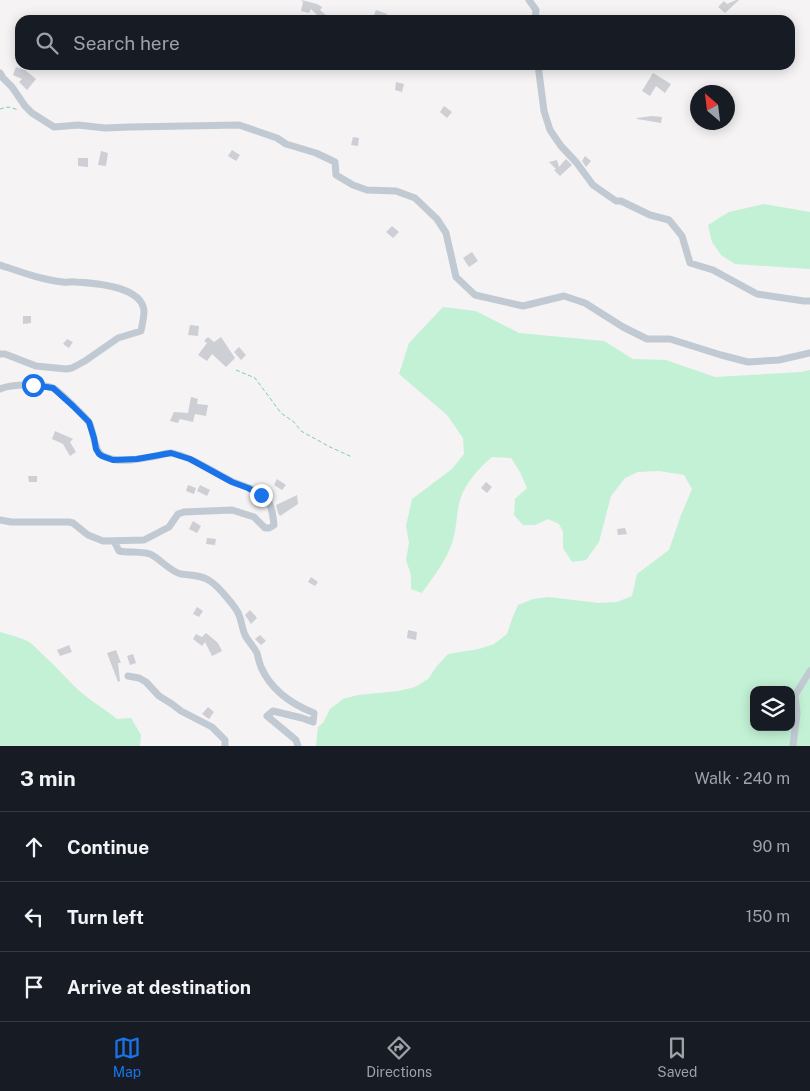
<!DOCTYPE html>
<html lang="en">
<head>
<meta charset="utf-8">
<style>
	:root { --surface:#171b24; --page:#20242c; --text:#f1f3f6; --muted:#9ea1a6; --line:#363941; --accent:#1a73e8 }
	body { margin:0; font-family:"Public Sans",sans-serif; background:var(--page); color:var(--text) }
	.controls { position:absolute; right:15px; bottom:15px; display:grid; overflow:hidden; border-radius:10px; box-shadow:0 2px 12px #0003 }
	.controls button { width:45px; height:45px; display:grid; place-items:center; padding:0; border:0; border-bottom:1px solid var(--line); background:var(--surface); color:var(--text); font:25px sans-serif }
	.compass { position:absolute; left:690px; top:85px; width:45px; height:45px; border-radius:50%; background:var(--surface); box-shadow:0 2px 12px #0003; rotate:332deg }
	.stop { position:absolute; width:15px; height:15px; margin:-11px; border:4px solid #1a73e8; border-radius:50%; background:#fff }
	.stop.end { background:#1a73e8; border-color:#fff; box-shadow:0 1px 5px #0008 }
	.list { margin:0; padding:0; list-style:none }
	h2 { display:flex; justify-content:space-between; align-items:center; height:65px; margin:0; padding:0 20px; font-size:21px }
	h2 small { font-size:16px; font-weight:400; color:var(--muted) }
	.list li { display:grid; grid-template-columns:32px 1fr auto; gap:15px; align-items:center; box-sizing:border-box; height:70px; padding:0 20px; border-top:1px solid var(--line) }
	.list b { display:block; font-size:19px; white-space:nowrap }
	.list em { font-size:16px; font-style:normal; color:var(--muted) }
	.icon { flex:none; width:28px; height:28px; fill:none; stroke:currentColor; stroke-width:2; stroke-linecap:round; stroke-linejoin:round }
	.map { position:relative; flex:none; width:810px; height:746px; overflow:hidden }
	.search { position:absolute; background:var(--surface); box-shadow:0 2px 12px #0003; left:15px; right:15px; top:15px; height:55px; display:flex; align-items:center; gap:12px; box-sizing:border-box; padding:0 18px; border-radius:15px; color:var(--muted); font-size:19px }
	.sheet { height:275px; background:var(--surface) }
	nav { display:flex; justify-content:space-around; align-items:center; box-sizing:border-box; height:70px; border-top:1px solid var(--line); background:var(--surface); font-size:14px; color:var(--muted) }
	nav a { display:grid; justify-items:center; gap:2px }
	nav .on { color:var(--accent) }
	.map>svg:first-child { display:block }
	.green { fill:#c3f1d5; fill-rule:evenodd }
	.building { fill:#cdcfd5 }
	.lines { fill:none; stroke-linecap:round; stroke-linejoin:round }
	.path { stroke:#7ad0a6; stroke-width:1; stroke-dasharray:4 2.5; stroke-linecap:butt }
	.street { stroke:#c1cad2; stroke-width:7 }
	.route { stroke:#1a73e8; stroke-width:6 }
</style>
</head>
<body>
<div class="map">
<svg width="810" height="746" viewBox="0 0 810 746">
	<rect width="100%" height="100%" fill="#f5f3f3"/>
	<!-- green -->
	<path class="green" d="M764,204L810,212V269L735,264L721,255L712,242L708,225L729,212Z
		M443,307L476,311L519,333L604,341L633,359L666,360L715,377L801,372L810,370V746H316L318,727L323,723L330,709L343,699L358,695L399,691L415,687L428,679L437,666L448,654L479,649L494,644L507,634L512,619L518,605L533,599L549,597L599,603L617,602L632,596L637,574L669,550L681,515L692,489L684,475L659,471L638,472L625,478L611,496L599,542L586,560L572,562L563,548V532L559,524L548,519L535,525H523L514,515L515,499L527,488L520,472L511,458L492,457C479,468 465,483 460,500C456,514 457,529 452,543C446,561 433,577 422,593L411,589V575L406,560L409,543L406,526L412,499L452,469L464,454L463,438L447,415L399,374L409,343ZM754,690H791V727H754Z
		M0,632C10,635 20,637 29,642C34,645 37,649 41,653C56,666 68,681 83,694C94,703 106,710 117,719L131,718L141,735L140,746H0Z"/>
	<!-- building -->
	<path class="building" d="M301,0L317,4L322,7L320,10L327,16L322,20L311,9L309,13L301,11L303,2Z
		M736,0H739L725,13L718,7L724,1L727,4Z
		M376,10L387,14L385,20H377L373,18Z
		M16,67L25,70L36,79L27,90L19,82L22,79L13,75Z
		M653,73L671,84L665,93L656,86L650,96L642,91Z
		M396,82L404,84L402,92L395,90Z
		M444,106L452,112L447,118L440,112Z
		M652,116L662,117L661,123L637,119V118Z
		M353,137L359,138L358,146L351,145Z
		M232,150L240,155L236,161L228,156Z
		M101,151L108,153L106,166L98,165Z
		M585,156L591,161L586,167L582,161Z
		M78,158H88V167L78,166Z
		M566,159L572,165L560,176L554,170L556,169L549,162L557,160L559,167Z
		M392,226L399,232L393,238L386,232Z
		M472,252L478,261L469,267L463,258Z
		M23,316H31V323L23,324Z
		M190,325L199,326L198,336L188,335Z
		M208,337L214,342L221,337L235,358L226,367L212,354L207,361L198,355L207,343L204,341Z
		M67,339L73,342L69,348L63,344Z
		M239,347L246,355L241,360L234,352Z
		M191,397L198,399L197,404L208,405L206,416L195,414L193,422L180,419L178,423L170,421L174,412L188,413Z
		M55,431L73,439L70,442L76,452L70,456L63,444L52,439Z
		M28,476H37V482H29Z
		M277,479L286,485L282,490L274,485Z
		M486,482L492,487L487,493L481,488Z
		M188,485L196,488L194,494L186,491Z
		M200,485L210,490L207,496L197,491Z
		M297,495L298,504L280,516L278,513L276,505Z
		M193,521L201,526L197,533L189,529Z
		M625,528L627,534L618,535L617,529Z
		M207,538L216,539L215,545L206,544Z
		M311,577L318,582L315,586L308,582Z
		M197,607L203,611L199,617L193,614Z
		M250,610L257,618L251,624L245,615Z
		M408,630L417,632L416,640L407,638Z
		M206,633L218,643L222,651L212,656L205,642L202,646L193,639L196,634L202,637Z
		M260,635L266,641L261,645L255,639Z
		M69,645L72,652L60,656L57,650Z
		M116,650L121,663H118L120,681L118,682L107,653Z
		M133,654L136,663L130,665L127,656Z
		M208,707L214,712L209,719L202,714Z"/>
	<g class="lines">
		<!-- path -->
		<path class="path" d="M0,109L8,107L19,110
			M236,370L255,378L281,413L294,422L301,431L330,447L352,457"/>
		<!-- street -->
		<path class="street" d="M529,0L536,10L535,20
			M538,65L544,111L550,130L561,146L576,162L593,185L616,201H621L650,215L669,220L682,236L690,263L713,270L757,294L804,301H810
			M0,73L3,78L12,87L25,106L32,113L54,127L78,125L105,128L130,127L239,125L277,138L286,144L316,153L335,162L336,175L353,185L367,190L396,191L415,198L437,219L446,233L456,277L475,295L523,306L564,296L585,303L623,327L647,339H670L721,355L748,362L779,360L810,353
			M0,265C21,272 42,280 63,282C67,283 71,281 75,282C94,283 142,286 144,311C144,318 142,325 141,331L118,338L85,361L72,368L66,369L36,366L5,354H0
			M0,389C11,384 41,383 53,388C58,390 85,417 89,422C94,431 94,452 103,456C119,464 139,459 156,456C160,455 166,453 171,453C174,453 178,455 182,456C200,462 216,474 233,482C243,486 260,490 267,499C272,506 273,516 274,525L269,528H265L254,517L232,510L184,512L178,514L169,527L144,540L103,541L88,535L73,523L69,522H11L0,520
			M114,541L119,551C128,553 146,551 152,555C161,560 171,572 181,574C190,575 202,575 210,581C217,585 237,608 239,615C242,622 242,630 246,637C249,642 254,647 257,653C258,657 259,662 261,667C271,690 291,704 314,713L313,722L302,718L273,711L267,716L296,740L298,746
			M128,676L139,678L146,682L159,696L172,704L181,711L212,727L225,740V746
			M793,746L797,713L795,695L810,671"/>
	</g>
	<g class="lines">
		<!-- route -->
		<path class="route" d="M33,385L53,388L73,406L89,422L94,438L96,449L99,454L102,456L113,460L137,459L171,453L190,459L232,482L248,488L261,495"/>
	</g>
</svg>
<div class="controls">
<button><svg class="icon" aria-label="layers" viewBox="0 0 24 24"><path d="M12 4l9 5-9 5-9-5zM3 14l9 5 9-5"/></svg></button>
</div>
<svg class="compass" viewBox="-18 -18 36 36"><path d="M0-13l5 13h-10z" fill="#e53935"/><path d="M0 13l5-13h-10z" fill="#9ea1a6"/></svg>
<div class="stop" style="left:33px;top:385px"></div>
<div class="stop end" style="left:261px;top:495px"></div>
<div class="search"><svg class="icon" aria-label="search" viewBox="0 0 24 24"><circle cx="10" cy="10" r="6"/><path d="M15 15l6 6"/></svg>Search here</div>
</div>
<section class="sheet">
<h2>3 min<small>Walk · 240 m</small></h2>
<ul class="list">
<li><svg class="icon" aria-label="ahead" viewBox="0 0 24 24"><path d="M12 20V5M6 11l6-6 6 6"/></svg><div><b>Continue</b></div><em>90 m</em></li>
<li><svg class="icon" aria-label="left" viewBox="0 0 24 24"><path d="M17 20v-9H6M10 6l-5 5 5 5"/></svg><div><b>Turn left</b></div><em>150 m</em></li>
<li><svg class="icon" aria-label="arrive" viewBox="0 0 24 24"><path d="M6 21V4h12l-3 4 3 4H6"/></svg><div><b>Arrive at destination</b></div></li>
</ul>
</section>
<nav>
<a class="on"><svg class="icon" aria-label="map" viewBox="0 0 24 24"><path d="M3 6l6-2 6 2 6-2v14l-6 2-6-2-6 2zM9 4v14M15 6v14"/></svg>Map</a>
<a><svg class="icon" aria-label="directions" viewBox="0 0 24 24"><path d="M12 3l9 9-9 9-9-9zM9 14v-3h6M13 9l2 2-2 2"/></svg>Directions</a>
<a><svg class="icon" aria-label="saved" viewBox="0 0 24 24"><path d="M7 4h10v16l-5-4-5 4z"/></svg>Saved</a>
</nav>
</body>
</html>
